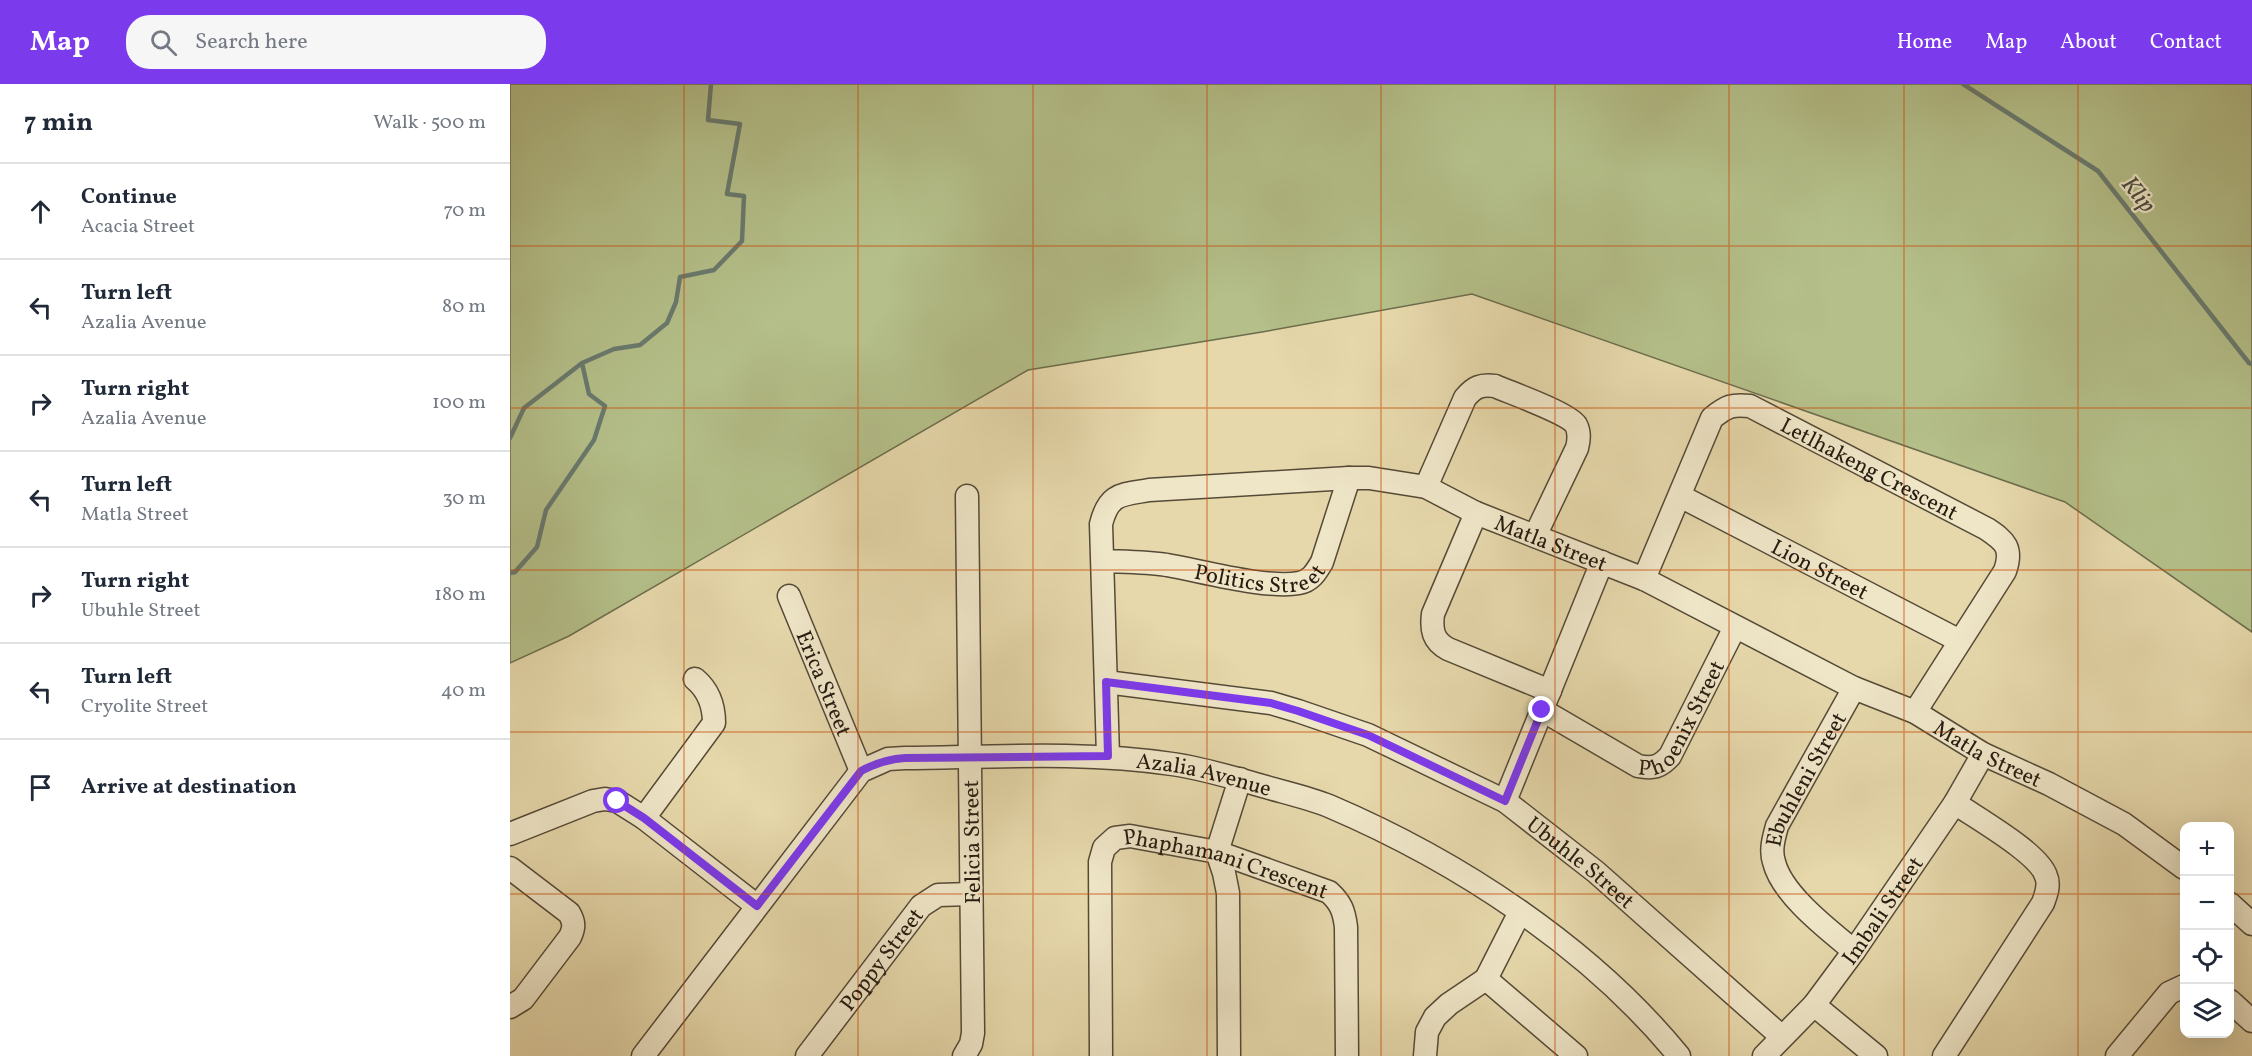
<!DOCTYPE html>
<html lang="en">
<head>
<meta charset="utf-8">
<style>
	:root { --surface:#fff; --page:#f6f6f7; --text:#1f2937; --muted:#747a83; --line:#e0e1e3; --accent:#7c3aed }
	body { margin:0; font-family:Vollkorn,serif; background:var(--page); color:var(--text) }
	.controls { position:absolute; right:18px; bottom:18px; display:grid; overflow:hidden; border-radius:12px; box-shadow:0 6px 24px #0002 }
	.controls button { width:54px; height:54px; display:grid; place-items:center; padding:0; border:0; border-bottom:2px solid var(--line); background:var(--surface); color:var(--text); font:30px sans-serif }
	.stop { position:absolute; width:18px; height:18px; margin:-14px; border:4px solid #7c3aed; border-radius:50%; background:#fff }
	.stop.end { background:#7c3aed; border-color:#fff; box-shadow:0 2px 6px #0008 }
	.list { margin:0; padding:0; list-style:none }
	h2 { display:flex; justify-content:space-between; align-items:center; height:78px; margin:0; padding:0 24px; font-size:26px }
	h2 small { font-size:20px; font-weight:400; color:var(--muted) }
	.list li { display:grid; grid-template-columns:39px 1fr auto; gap:18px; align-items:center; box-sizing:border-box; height:96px; padding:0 24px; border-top:2px solid var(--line) }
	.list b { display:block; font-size:22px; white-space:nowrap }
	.list p { margin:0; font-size:20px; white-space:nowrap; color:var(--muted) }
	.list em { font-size:20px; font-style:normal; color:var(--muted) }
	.icon { flex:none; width:33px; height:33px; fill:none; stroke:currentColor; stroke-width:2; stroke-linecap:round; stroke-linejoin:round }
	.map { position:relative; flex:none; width:1742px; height:972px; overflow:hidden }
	header { display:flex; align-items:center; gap:36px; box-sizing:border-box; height:84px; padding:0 30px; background:var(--accent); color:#fff }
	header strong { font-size:28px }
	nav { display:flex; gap:33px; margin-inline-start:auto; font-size:21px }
	.search { width:420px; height:54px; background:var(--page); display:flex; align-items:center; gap:15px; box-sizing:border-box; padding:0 21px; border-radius:24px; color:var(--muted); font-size:22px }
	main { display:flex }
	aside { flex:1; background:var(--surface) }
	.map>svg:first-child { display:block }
	.green { fill:#b4bf89; stroke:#6c6d4c; stroke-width:1.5 }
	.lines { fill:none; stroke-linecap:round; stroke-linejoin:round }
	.stream { stroke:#697a6e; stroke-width:4.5 }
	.minor-casing { stroke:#554a37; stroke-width:25 }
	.minor { stroke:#efe6c8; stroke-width:22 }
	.route { stroke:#7c3aed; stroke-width:8 }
	.grid { fill:none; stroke:#cb500d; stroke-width:1.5; stroke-opacity:0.55 }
	.labels { text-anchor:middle; stroke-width:4.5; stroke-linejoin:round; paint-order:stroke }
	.street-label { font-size:22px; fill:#251b10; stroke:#efe6c8 }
	.water-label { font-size:24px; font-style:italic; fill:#474a3f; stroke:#efe6c8 }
</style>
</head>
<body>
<header>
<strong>Map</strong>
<div class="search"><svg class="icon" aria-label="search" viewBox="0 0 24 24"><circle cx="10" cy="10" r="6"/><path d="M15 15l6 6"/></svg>Search here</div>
<nav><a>Home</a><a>Map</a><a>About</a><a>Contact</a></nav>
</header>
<main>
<aside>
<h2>7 min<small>Walk · 500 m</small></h2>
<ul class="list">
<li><svg class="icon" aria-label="ahead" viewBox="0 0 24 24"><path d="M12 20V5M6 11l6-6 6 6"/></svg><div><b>Continue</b><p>Acacia Street</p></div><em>70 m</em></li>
<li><svg class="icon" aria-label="left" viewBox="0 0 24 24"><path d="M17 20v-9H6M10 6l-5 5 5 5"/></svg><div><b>Turn left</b><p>Azalia Avenue</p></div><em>80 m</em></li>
<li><svg class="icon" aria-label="right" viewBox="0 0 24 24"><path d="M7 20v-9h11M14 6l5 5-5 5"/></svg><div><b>Turn right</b><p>Azalia Avenue</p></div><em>100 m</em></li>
<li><svg class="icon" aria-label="left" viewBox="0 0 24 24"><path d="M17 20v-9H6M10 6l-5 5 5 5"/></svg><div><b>Turn left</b><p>Matla Street</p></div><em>30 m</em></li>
<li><svg class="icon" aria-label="right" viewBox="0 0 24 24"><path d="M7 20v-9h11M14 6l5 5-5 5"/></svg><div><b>Turn right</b><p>Ubuhle Street</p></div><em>180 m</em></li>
<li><svg class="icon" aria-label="left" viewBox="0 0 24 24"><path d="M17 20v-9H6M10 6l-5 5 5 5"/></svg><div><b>Turn left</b><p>Cryolite Street</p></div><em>40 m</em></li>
<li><svg class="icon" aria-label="arrive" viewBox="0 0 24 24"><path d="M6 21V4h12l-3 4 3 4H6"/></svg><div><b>Arrive at destination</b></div></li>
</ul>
</aside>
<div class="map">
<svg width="1742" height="972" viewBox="0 0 1742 972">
	<rect width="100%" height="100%" fill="#e6d8ab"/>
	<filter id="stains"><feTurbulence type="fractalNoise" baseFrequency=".00333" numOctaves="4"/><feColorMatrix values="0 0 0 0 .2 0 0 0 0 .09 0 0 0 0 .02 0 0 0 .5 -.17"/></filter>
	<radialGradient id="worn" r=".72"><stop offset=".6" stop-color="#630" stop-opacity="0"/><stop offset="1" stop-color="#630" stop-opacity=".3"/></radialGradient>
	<!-- green -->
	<path class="green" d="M0,0H1742V548L1555,418L962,210L752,248L518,286L59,552L0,579Z"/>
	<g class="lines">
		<!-- stream -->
		<path class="stream" d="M1453,0L1588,87L1739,279L1742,280
			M0,354L14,324L72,279L104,265L130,261L157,239L166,218L170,193L204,186L232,157L234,112L217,110L230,40L198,36L201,0
			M0,489L5,488L27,463L36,426L84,356L95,322L79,310L72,279"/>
		<defs>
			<g id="minor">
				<path d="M916,403L955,314C964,303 971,300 985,302C1001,309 1058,329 1066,341C1070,349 1069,356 1067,364L1025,452"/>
				<path id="s1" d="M1170,412L1450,557"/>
				<path d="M966,429L923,530C921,546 923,557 938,565L1040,607"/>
				<path id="s2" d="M593,477C615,478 636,478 657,481C692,487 757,505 789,499C801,497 806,488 812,478L839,394"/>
				<path id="s3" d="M1134,495L1202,334C1217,322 1222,320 1240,322L1477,445C1495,457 1503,464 1495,487L1405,628"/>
				<path id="s4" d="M279,512L351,687"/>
				<path id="s5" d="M596,598L761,619L788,627L858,651L995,717L1086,788L1272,953"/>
				<path id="s6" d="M1032,626L1128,682C1143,685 1150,683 1160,672L1225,543"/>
				<path id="s7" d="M598,672L591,440C599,409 611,411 639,406L839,394H859L916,403L966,429L1134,495L1344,604L1405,628L1473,670L1539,700L1614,740L1674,784"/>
				<path d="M995,717L1092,478"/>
				<path d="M134,734L204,639C204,622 198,606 185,595"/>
				<path d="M0,750L83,717L95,715L107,717L134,734L247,822"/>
				<path d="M0,784L59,829C65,839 64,844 60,853L13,915L0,923"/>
				<path d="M1720,820L1742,840"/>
				<path id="s8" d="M1344,867C1319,846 1272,811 1264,778C1260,766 1264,753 1267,742L1344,604"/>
				<path d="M976,895L1066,972"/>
				<path d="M1720,917L1742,937"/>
				<path d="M1304,921L1366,972"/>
				<path id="s9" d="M133,972L351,687L378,675L395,674C484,673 574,667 662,680C691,684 721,693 749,701C772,708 797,713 819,722C948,777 1080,863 1169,972"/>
				<path id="s10" d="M297,972L411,822L428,811L461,810"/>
				<path d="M454,972L461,960L463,949L457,412"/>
				<path id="s11" d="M591,972L590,778L594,764L605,754L620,752L707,768L819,808C831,819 834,827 836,843L837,972"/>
				<path d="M719,972L718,809L714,789L707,768L730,695"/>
				<path d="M915,972L917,948L925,933L939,920L976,895L1010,828"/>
				<path id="s12" d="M1254,972L1304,921L1344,867L1445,719L1473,670"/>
				<path d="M1434,972L1533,819C1536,811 1540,801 1536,792C1529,769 1466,734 1445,719"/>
				<path d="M1607,972L1659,909L1674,902"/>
			</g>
		</defs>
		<!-- minor casing -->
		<use href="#minor" class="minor-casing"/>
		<!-- minor -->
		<use href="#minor" class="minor"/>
	</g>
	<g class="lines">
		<!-- route -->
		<path class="route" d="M107,717L134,734L247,822L351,687C366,679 378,675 395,674L598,672L596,598L761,619L788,627L858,651L995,717L1032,626"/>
	</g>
	<!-- grid -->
	<path class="grid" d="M174,0V972M348,0V972M523,0V972M697,0V972M871,0V972M1045,0V972M1219,0V972M1394,0V972M1568,0V972M0,162H1742M0,324H1742M0,486H1742M0,648H1742M0,810H1674M1720,810H1742"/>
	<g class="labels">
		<!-- street labels -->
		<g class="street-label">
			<text dy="8" stroke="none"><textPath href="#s3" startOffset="351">Letlhakeng Crescent</textPath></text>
			<text dy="8" stroke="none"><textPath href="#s7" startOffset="712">Matla Street</textPath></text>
			<text dy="8" stroke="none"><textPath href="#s2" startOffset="159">Politics Street</textPath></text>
			<text dy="8" stroke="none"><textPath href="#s1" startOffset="158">Lion Street</textPath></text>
			<text dy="8" stroke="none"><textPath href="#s4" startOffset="94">Erica Street</textPath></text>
			<text dy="8" stroke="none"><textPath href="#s6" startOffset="182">Phoenix Street</textPath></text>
			<text dy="8" stroke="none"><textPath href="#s7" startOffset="1198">Matla Street</textPath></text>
			<text dy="8" stroke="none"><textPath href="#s9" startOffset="706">Azalia Avenue</textPath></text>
			<text dy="8" stroke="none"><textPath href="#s8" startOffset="212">Ebuhleni Street</textPath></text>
			<text transform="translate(461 758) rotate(-91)" y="8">Felicia Street</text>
			<text dy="8" stroke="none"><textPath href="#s5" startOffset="518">Ubuhle Street</textPath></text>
			<text dy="8" stroke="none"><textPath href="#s11" startOffset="338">Phaphamani Crescent</textPath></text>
			<text dy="8" stroke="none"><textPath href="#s12" startOffset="188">Imbali Street</textPath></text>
			<text dy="8" stroke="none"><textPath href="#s10" startOffset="122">Poppy Street</textPath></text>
		</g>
		<!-- water labels -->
		<g class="water-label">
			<text transform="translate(1629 110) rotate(51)" y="8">Klip</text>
		</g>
	</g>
	<rect width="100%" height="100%" filter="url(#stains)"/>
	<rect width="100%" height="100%" fill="url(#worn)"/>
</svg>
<div class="controls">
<button>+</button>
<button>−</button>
<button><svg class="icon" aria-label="locate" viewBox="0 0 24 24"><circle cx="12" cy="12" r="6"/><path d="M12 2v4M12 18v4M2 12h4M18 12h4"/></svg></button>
<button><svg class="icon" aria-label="layers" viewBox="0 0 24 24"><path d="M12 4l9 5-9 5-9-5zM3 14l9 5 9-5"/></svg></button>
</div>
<div class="stop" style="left:107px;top:717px"></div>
<div class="stop end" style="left:1032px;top:626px"></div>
</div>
</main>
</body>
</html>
